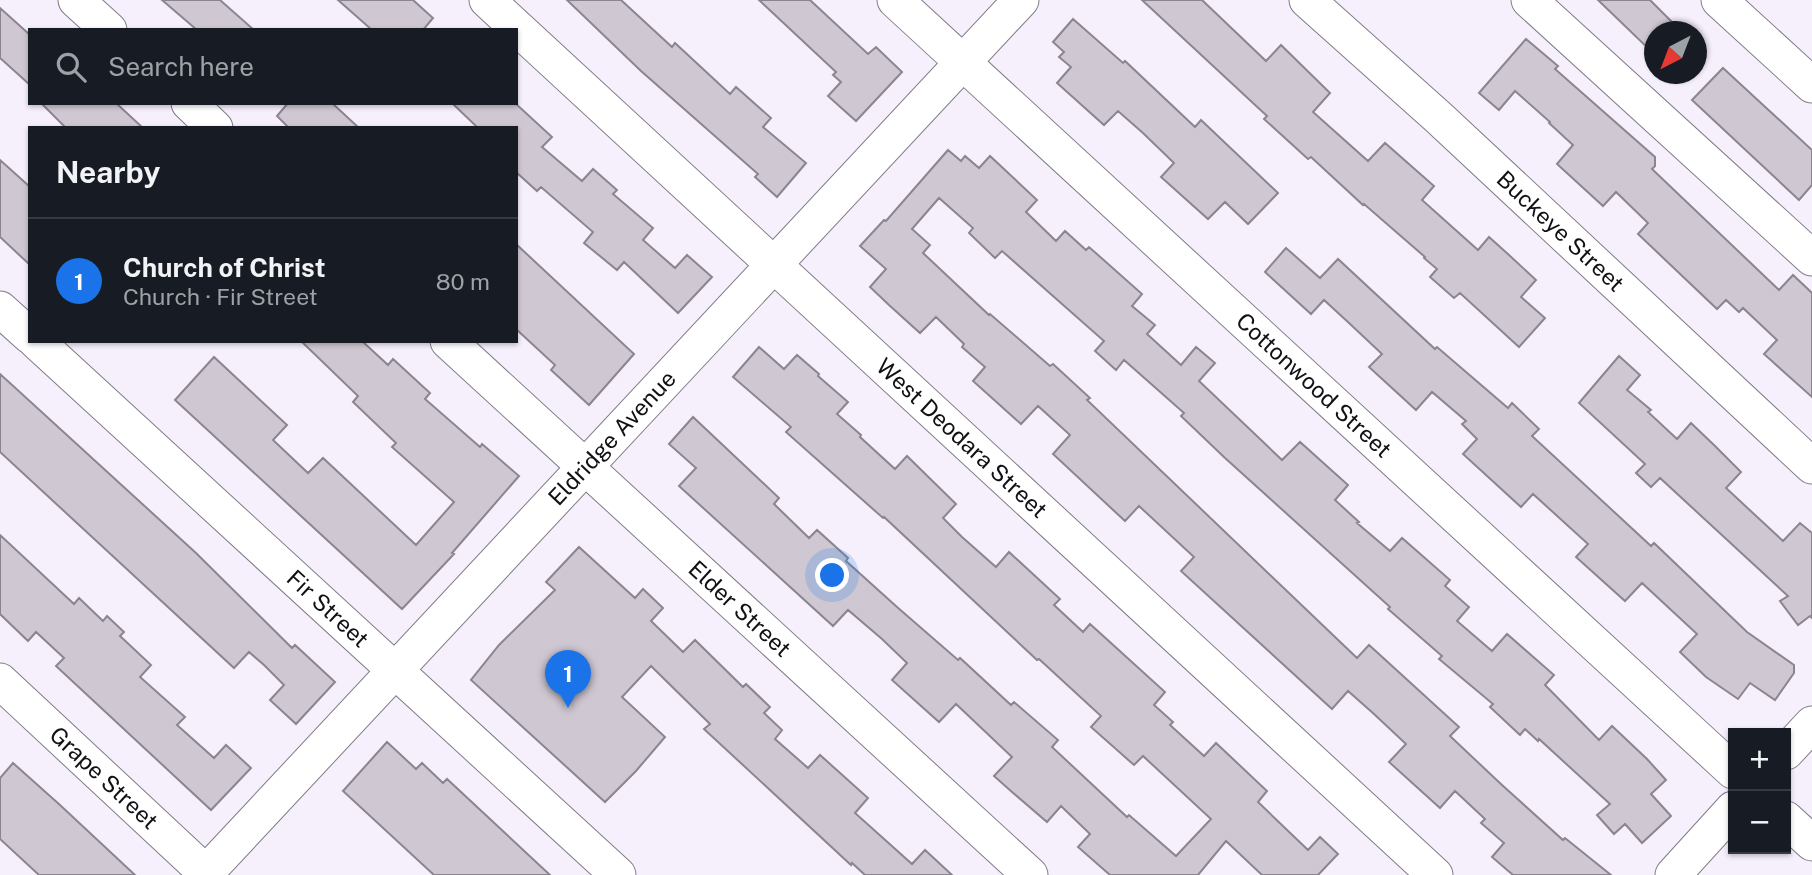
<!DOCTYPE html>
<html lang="en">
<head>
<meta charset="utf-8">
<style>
	:root { --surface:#171b24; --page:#242831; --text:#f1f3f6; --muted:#9ea1a6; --line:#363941; --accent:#1a73e8 }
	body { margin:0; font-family:"Public Sans",sans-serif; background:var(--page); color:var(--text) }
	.controls { position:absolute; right:21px; bottom:21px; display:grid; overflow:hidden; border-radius:0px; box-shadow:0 2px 5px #0004 }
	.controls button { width:63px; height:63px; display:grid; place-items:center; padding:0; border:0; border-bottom:2px solid var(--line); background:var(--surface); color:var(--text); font:35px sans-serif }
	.compass { position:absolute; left:1644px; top:21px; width:63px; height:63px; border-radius:50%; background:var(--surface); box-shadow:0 2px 5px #0004; rotate:222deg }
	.you { position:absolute; left:833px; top:576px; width:24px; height:24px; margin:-18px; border:5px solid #fff; border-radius:50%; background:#1a73e8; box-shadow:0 0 0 10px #1a73e833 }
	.badge { display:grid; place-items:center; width:46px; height:46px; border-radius:50%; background:var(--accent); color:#fff; font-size:23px; font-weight:700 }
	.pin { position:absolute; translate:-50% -58px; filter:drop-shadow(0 2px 4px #0008) }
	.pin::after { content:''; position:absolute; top:37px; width:24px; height:21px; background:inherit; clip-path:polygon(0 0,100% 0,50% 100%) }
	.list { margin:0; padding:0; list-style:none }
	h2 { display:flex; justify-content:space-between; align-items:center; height:91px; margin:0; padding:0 28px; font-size:30px }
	h2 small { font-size:23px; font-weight:400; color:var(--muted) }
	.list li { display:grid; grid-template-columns:46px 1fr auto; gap:21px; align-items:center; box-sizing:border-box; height:126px; padding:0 28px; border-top:2px solid var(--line) }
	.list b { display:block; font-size:26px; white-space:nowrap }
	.list p { margin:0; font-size:23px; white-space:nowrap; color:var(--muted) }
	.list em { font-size:23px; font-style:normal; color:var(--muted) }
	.icon { flex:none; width:38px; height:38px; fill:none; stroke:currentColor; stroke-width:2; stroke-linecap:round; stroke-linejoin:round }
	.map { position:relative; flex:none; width:1812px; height:875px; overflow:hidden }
	.search { position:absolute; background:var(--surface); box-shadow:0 2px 5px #0004; left:28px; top:28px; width:490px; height:77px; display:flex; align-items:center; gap:18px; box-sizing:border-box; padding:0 24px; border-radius:0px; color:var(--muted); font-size:26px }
	.panel { position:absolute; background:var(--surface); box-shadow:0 2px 5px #0004; left:28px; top:126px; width:490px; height:217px; border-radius:0px }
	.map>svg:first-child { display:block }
	.building { fill:#cfc8d3; stroke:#8c858f; stroke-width:2 }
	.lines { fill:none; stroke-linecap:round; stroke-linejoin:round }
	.minor-casing { stroke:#817c87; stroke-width:37 }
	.minor { stroke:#fff; stroke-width:35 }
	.labels { text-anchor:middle; stroke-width:5; stroke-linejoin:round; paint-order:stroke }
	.street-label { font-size:23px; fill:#121014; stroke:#fff }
</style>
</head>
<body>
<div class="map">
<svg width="1812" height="875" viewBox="0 0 1812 875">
	<rect width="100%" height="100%" fill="#f6f0fc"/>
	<!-- building -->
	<path class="building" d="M162,0H220L254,30H197Z
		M338,0H413L433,18L423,30H372Z
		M567,0H621L672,47L675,43L730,94L736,87L771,118L763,127L806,163L777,197L755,177L758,174L641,71Z
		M759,0H810L868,54L876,47L902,72L856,121L828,96L841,82L833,75L836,72Z
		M1142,0H1202L1266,61L1281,45L1330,93L1313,112L1368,161L1385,143L1434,186L1422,200L1478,250L1489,237L1509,255L1536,280L1521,297L1545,318L1519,347L1460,293L1454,298L1430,277L1437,269L1424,258L1425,257L1364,204L1363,205L1311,157L1308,159L1264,119L1267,116Z
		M1598,0H1650L1682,32H1655V55Z
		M0,8L30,35V85L0,58Z
		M1073,19L1123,63L1125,61L1195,127L1201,120L1278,193L1248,224L1225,202L1208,219L1161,177L1174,163L1143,133L1118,111L1104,125L1057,83L1071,67L1059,57L1064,52L1053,42Z
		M1526,39L1558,66L1555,69L1655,157V166L1652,169L1779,290L1793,275L1812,293V397L1764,354L1777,340L1743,308L1739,312L1726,300L1717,309L1638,234L1648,223L1616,192L1603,206L1557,164L1573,145L1549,123L1550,122L1515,91L1499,110L1479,93Z
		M1723,68L1812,150V185L1799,200L1692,100Z
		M41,103H116L143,128H66Z
		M288,103H332L359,128H289L277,116Z
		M452,103H515L552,137L542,147L582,181L593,169L617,190L613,194L653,228L643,240L675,268L687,255L712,277L678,313L624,262L617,270L584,243L593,232L541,187L537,191L516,172V128H478Z
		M948,150L961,161L965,156L979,168L990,156L1037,200L1026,212L1056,241L1065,231L1086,250L1089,247L1142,294L1132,306L1155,325L1147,334L1181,365L1196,347L1215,363L1199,381L1282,460L1300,442L1348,485L1335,500L1359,522L1357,523L1390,551L1402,538L1450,580L1445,586L1469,607L1457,621L1492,651L1507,634L1554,675L1545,685L1599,740L1612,726L1647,759L1666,780L1651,794L1671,816L1642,843L1625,824L1614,834L1597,815L1610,804L1539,739L1538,741L1525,729L1520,735L1490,707L1493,704L1439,659L1442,656L1388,609L1390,607L1225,458L1181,416L1184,413L1124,360L1116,370L1095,351L1104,341L1002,251L995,258L969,233L973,228L939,198L912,229L930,245L923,253L989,315L990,314L1050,366L1053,364L1090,398L1087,400L1357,658L1369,645L1459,727L1450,736L1502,785L1563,840L1565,838L1611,875H1513L1492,857L1504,843L1481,823L1485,819L1455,791L1440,808L1389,762L1406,744L1374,714L1348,691L1332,709L1181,571L1194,557L1139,506L1125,521L1053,454L1070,435L1038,406L1021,424L973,381L985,367L962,347L964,344L936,317L920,333L889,305L870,287L886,269L860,246L884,220L886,221Z
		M0,160L30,187V265L0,237Z
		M516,244L634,354L589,405L551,370L555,365L516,329Z
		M1286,248L1320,278L1338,259L1435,349L1437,347L1508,408L1512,403L1539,429L1532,436L1651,546L1654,543L1747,632L1794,665V673L1775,700L1750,683L1738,699L1706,677L1680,652L1697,634L1642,583L1625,601L1576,557L1588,544L1533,494L1521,507L1463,454L1477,439L1462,424L1466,421L1432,392L1416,410L1369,367L1382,354L1349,323L1324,300L1311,314L1265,272Z
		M301,341H362L388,365L393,359L430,393L425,399L480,447L482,444L519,476L452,553L454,554L402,609L175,400L214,357L287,425L273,440L308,473L323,458L416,545L454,502L392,447L396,443L353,402L358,396Z
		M759,347L784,369L797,355L819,374L818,376L848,402L837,414L861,435L860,437L895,469L907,456L956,504L943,518L962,537L996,567L1009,552L1060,599L1054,605L1083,632L1090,624L1165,692L1154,705L1173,722L1170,725L1204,756L1216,743L1267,791L1258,802L1308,850L1320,837L1338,854L1318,875H1262L1226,841L1198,875H1110L1078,847L1090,834L1061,806L1047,822L1012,792L994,776L1012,757L956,704L939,722L892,680L907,663L882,639L848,610L833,626L679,486L696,468L669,444L693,417L779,498L774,504L809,538L817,530L848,558L846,561L897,607L958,660L960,658L1011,705L1014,702L1058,740L1052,747L1127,817L1129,815L1176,856L1211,819L1143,756L1134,765L1091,727L1101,716L1039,659L1037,660L884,517L883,518L786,432L791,427L733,377Z
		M1619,356L1640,375L1627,390L1651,410L1648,412L1677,439L1691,423L1715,446L1741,472L1726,488L1783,541L1800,523L1812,533V618L1810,616L1798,625L1780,601L1788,596L1660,478L1651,487L1636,473L1645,464L1579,403Z
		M0,374L196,553L292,648L295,645L335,682L296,724L270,700L284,685L264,665L249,652L234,668L0,452Z
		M0,535L74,604L79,598L103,621L107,616L124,632L120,636L151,665L140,677L185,717L177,725L214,758L226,745L251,768L211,810L56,666L64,658L36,632L28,641L0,614Z
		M579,547L635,598L643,589L663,608L651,621L683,652L695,640L743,687L746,684L770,707L764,713L782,730L775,739L808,768L820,755L868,798L855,813L912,864L925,850L952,875H865L852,863L851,865L704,729L710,724L651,666L622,697L665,737L636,771L605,802L471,680L499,645L555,590L546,582Z
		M387,742L416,769L422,763L443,783L447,779L550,875H434L343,791Z
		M13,763L60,805L135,875H39L0,839V778Z"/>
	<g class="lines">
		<defs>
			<g id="minor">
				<path d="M76,0L109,30"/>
				<path id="s1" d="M487,0L1435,875"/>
				<path id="s2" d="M895,0L1733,771"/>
				<path id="s3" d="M1307,0L1438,117L1812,466"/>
				<path d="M1529,0L1812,258"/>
				<path d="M1719,0L1812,85"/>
				<path d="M189,103L215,128"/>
				<path d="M0,309L30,336"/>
				<path id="s4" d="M36,341L618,875"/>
				<path id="s5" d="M448,341L1030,875"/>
				<path id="s6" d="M0,681L206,873"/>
				<path d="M1786,752L1812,724"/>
				<path d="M1786,819L1812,843"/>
				<path id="s7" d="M204,875L1021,0"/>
				<path d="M1673,875L1733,809"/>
			</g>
		</defs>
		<!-- minor casing -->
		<use href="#minor" class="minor-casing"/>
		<!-- minor -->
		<use href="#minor" class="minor"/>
	</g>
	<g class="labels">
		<!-- street labels -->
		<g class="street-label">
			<text dy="8" stroke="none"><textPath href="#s3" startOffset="343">Buckeye Street</textPath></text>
			<text dy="8" stroke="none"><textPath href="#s2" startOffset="569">Cottonwood Street</textPath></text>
			<text dy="8" stroke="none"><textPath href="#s7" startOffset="598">Eldridge Avenue</textPath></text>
			<text dy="8" stroke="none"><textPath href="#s1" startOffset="646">West Deodara Street</textPath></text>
			<text dy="8" stroke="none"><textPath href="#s4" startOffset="396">Fir Street</textPath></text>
			<text dy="8" stroke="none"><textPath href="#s5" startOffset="396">Elder Street</textPath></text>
			<text dy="8" stroke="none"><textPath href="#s6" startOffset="142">Grape Street</textPath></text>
		</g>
	</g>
</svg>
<div class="controls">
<button>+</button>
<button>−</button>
</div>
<svg class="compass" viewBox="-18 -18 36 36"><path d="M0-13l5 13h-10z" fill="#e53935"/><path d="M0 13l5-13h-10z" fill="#9ea1a6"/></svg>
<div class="you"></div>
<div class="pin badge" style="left:568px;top:708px">1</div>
<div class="search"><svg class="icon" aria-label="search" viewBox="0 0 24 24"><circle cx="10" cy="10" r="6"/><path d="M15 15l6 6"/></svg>Search here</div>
<section class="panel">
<h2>Nearby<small></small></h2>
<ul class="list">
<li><span class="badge">1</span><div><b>Church of Christ</b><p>Church · Fir Street</p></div><em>80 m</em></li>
</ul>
</section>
</div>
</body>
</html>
